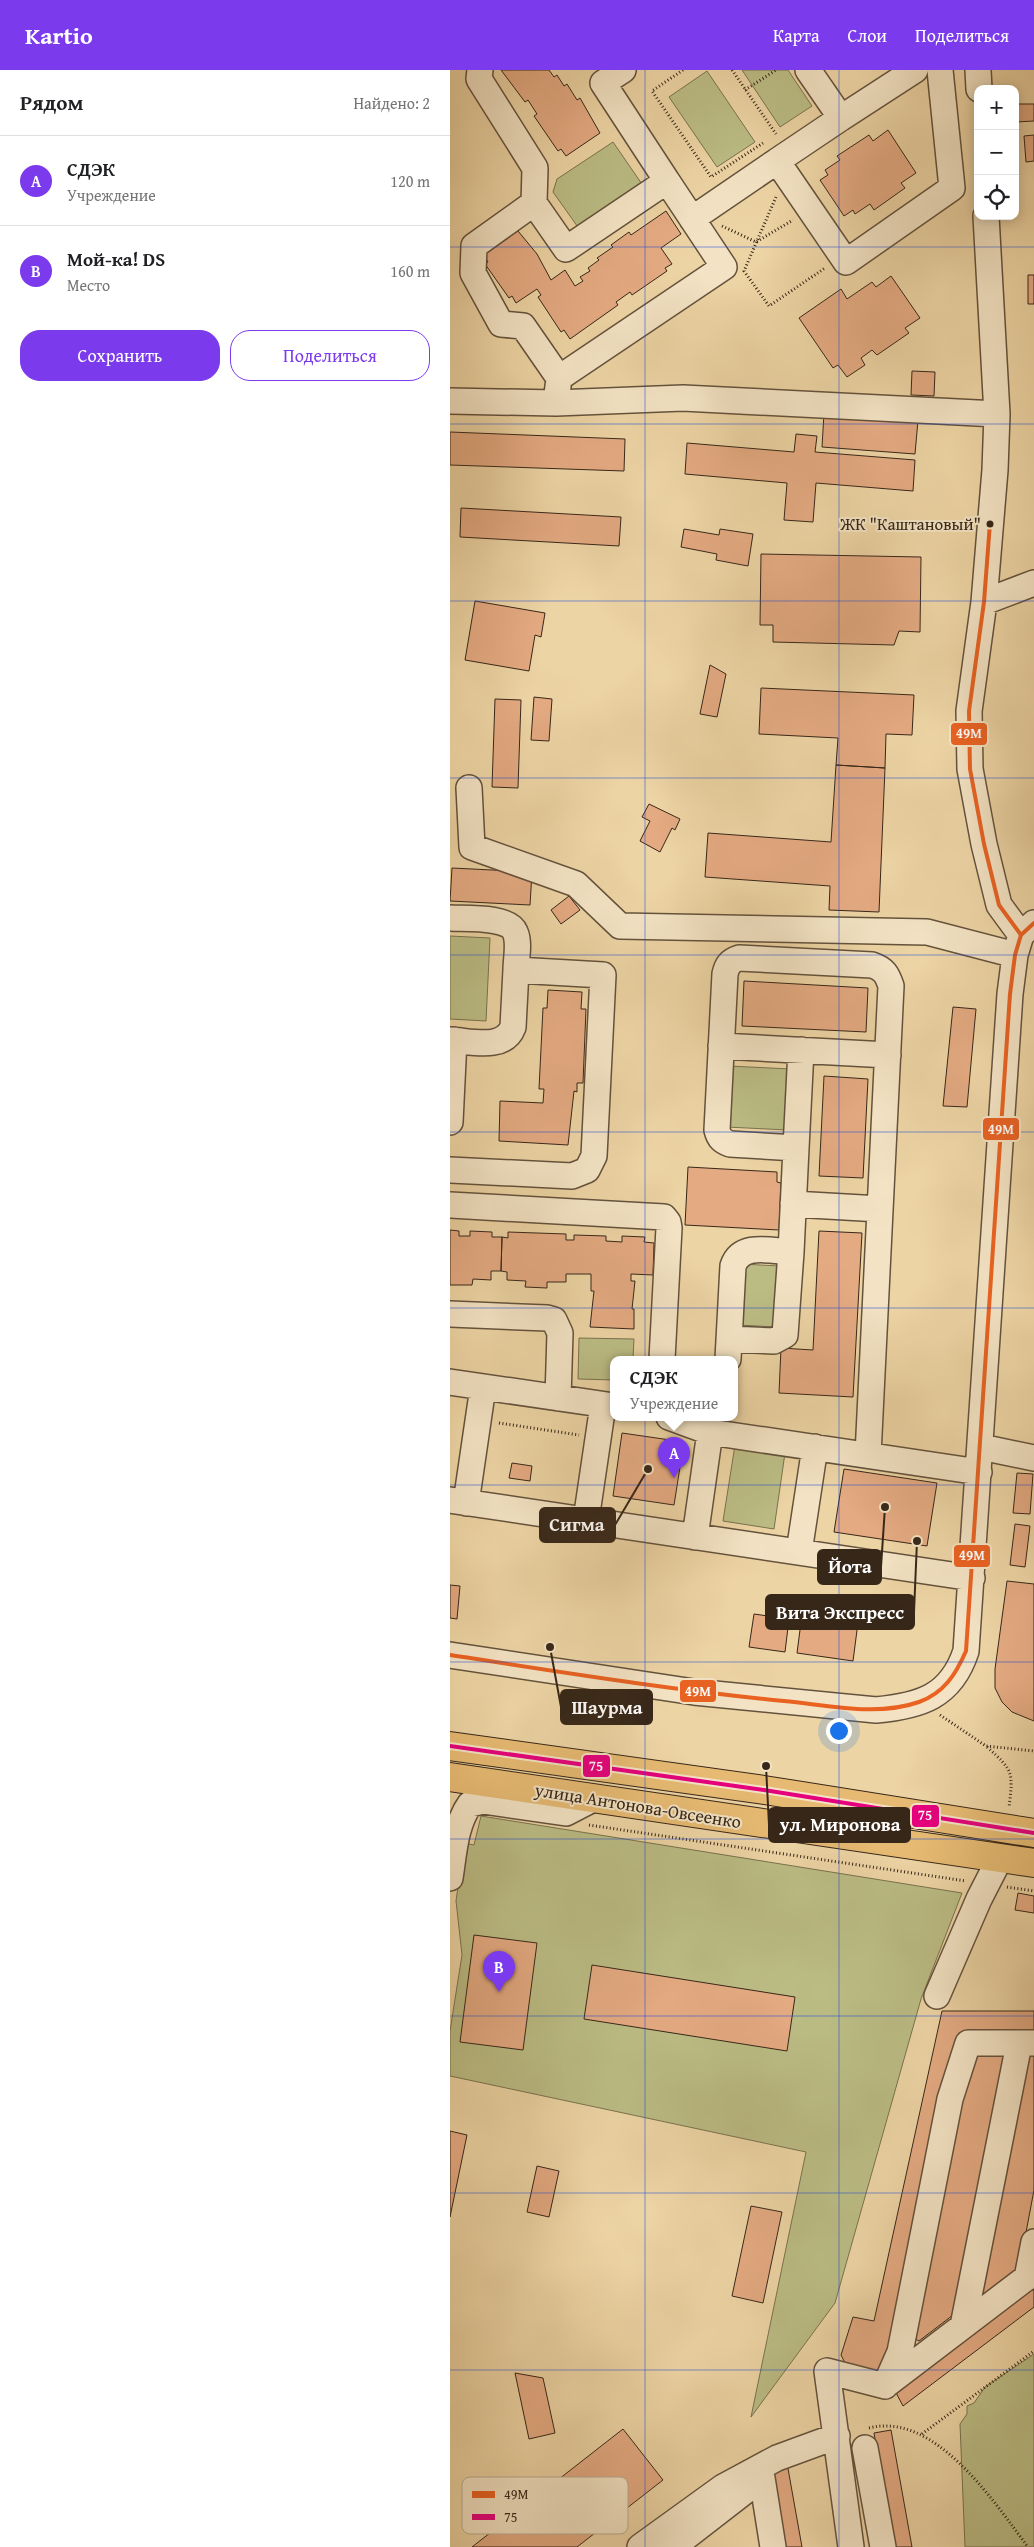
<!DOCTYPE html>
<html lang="ru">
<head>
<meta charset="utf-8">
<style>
	:root { --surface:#fff; --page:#f6f6f6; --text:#202124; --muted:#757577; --line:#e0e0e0; --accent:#7c3aed }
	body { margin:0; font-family:"Gentium Book Plus",serif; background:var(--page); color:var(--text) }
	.controls { position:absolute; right:15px; top:15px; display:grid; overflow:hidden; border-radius:10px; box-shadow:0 2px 12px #0003 }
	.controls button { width:45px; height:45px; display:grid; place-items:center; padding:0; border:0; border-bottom:1px solid var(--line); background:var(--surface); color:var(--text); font:25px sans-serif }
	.you { position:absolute; left:388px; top:1660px; width:18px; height:18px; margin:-12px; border:4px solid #fff; border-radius:50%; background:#1a73e8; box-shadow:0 0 0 8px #1a73e833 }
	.badge { display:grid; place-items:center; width:32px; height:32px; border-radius:50%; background:var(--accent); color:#fff; font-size:16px; font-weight:700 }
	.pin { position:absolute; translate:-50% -41px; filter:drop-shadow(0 1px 2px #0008) }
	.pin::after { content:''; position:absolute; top:26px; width:18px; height:15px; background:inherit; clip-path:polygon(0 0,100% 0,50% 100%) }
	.popup { position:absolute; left:160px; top:1286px; width:128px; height:65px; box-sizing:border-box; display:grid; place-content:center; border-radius:10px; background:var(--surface); filter:drop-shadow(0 1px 4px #0005); font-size:16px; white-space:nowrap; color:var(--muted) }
	.popup b { font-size:19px; color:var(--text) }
	.popup::after { content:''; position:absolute; left:50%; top:100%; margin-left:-10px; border:10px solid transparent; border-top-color:var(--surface) }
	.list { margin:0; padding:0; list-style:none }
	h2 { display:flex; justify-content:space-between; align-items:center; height:65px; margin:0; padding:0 20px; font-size:21px }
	h2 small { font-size:16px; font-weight:400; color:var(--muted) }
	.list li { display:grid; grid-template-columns:32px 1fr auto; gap:15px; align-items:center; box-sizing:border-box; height:90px; padding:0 20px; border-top:1px solid var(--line) }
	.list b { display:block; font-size:19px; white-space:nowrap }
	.list p { margin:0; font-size:16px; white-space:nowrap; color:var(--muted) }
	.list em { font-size:16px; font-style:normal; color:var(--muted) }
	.actions { display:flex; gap:10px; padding:15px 20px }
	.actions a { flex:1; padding:11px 0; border:1px solid var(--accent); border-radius:20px; text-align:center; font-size:18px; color:var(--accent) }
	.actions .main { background:var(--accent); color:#fff }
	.icon { flex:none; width:28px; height:28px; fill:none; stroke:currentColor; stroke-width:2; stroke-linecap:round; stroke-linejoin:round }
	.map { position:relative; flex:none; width:584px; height:2477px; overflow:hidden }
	header { display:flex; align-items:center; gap:30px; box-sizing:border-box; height:70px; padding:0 25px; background:var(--accent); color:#fff }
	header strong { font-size:24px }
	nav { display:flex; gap:28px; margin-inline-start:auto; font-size:18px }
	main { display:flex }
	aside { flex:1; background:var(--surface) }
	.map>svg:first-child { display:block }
	.green { fill:#bbbc84; stroke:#79724e }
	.building { fill:#e4aa82; stroke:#372719 }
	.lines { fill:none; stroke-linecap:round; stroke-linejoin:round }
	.minor-casing { stroke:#64523c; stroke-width:28 }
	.highway-casing { stroke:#372719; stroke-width:30 }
	.path { stroke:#372719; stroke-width:3; stroke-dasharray:1 2.5; stroke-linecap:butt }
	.minor { stroke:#f3e3c4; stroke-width:25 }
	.highway { stroke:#e6ba72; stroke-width:28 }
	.bus-1-casing { stroke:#f3e3c4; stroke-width:8 }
	.bus-2-casing { stroke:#f3e3c4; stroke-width:8 }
	.bus-1 { stroke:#e96222; stroke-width:4 }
	.bus-2 { stroke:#e5007d; stroke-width:4 }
	.grid { fill:none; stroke:#1d4ed8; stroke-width:1; stroke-opacity:0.55 }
	.bus-dot { fill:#372719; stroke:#f3e3c4; stroke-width:2 }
	.labels { text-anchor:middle; stroke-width:4; stroke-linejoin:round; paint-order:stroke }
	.bus-label { font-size:17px; fill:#372719; stroke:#f3e3c4; text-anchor:end }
	.street-label { font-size:18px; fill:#372719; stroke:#f3e3c4 }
	.key { fill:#f3e3c4; stroke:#bbab91; stroke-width:1 }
	.key-label { font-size:14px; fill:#372719 }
	.leader { fill:none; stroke:#372719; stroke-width:2 }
	.callout-dot { fill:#372719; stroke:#f3e3c4; stroke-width:2 }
	.callout { fill:#372719; stroke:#372719; stroke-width:2 }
	.callout-label { font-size:19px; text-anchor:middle; font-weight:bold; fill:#fff }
	.line-badge { stroke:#f3e3c4; stroke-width:2 }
	.badge-label { font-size:14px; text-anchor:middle; font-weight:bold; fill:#fff }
</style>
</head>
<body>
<header>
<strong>Kartio</strong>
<nav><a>Карта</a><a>Слои</a><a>Поделиться</a></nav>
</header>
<main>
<aside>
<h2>Рядом<small>Найдено: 2</small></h2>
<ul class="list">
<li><span class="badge">A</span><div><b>СДЭК</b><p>Учреждение</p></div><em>120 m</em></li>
<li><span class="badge">B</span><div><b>Мой-ка! DS</b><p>Место</p></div><em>160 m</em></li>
</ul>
<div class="actions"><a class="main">Сохранить</a><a>Поделиться</a></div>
</aside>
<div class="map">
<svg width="584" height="2477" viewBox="0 0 584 2477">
	<rect width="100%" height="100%" fill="#edd4a4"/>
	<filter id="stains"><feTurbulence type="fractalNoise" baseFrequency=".004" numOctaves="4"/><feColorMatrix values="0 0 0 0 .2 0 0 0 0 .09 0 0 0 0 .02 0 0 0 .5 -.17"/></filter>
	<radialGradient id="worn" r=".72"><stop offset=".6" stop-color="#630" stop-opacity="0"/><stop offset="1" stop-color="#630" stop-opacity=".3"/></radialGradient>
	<!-- green -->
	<path class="green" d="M292,0H338L362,36L330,57Z
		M257,1L305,72L267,97L219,27Z
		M163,72L194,117L130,160L103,122L107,109Z
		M0,866L40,868L36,951L0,949Z
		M278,996L341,999L338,1060L276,1057Z
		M292,1194L329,1196L326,1257L289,1255Z
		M129,1268L184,1269L183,1289H164V1310L128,1309Z
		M285,1375L335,1383L324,1459L273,1451Z
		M31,1746L512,1823L471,1929L385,2233L301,2347L356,2082L0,2006V1961L12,1885L6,1831L14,1773L24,1775Z
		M584,2284V2477H515L510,2354L517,2344V2336L524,2333L535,2317Z"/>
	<!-- building -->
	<path class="building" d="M51,0H99L104,7L107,5L114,16L117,14L127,30L130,28L150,63L116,86L111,79L108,81L84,46L87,44L78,30L75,32Z
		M565,34H584V51L566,52Z
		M438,60L466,103L451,113L455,118L424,140L420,134L405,144L403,140L394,146L370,110L378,105L375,100L390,90L387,86L419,65L423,71Z
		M584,65V91L576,92L574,66Z
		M216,141L231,164L211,178L222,194L215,198L217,201L182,225L180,222L166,232L168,235L120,269L114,260L111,262L88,227L91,225L87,219L66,233L62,226L59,228L35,194L38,192L33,184L68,161L87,184L101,210L115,200L125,216L133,211L130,207L140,201L138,198L149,190L147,188L163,177L161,175L179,162L181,165Z
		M578,205H584V234H578Z
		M441,206L470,248L455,258L459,263L427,285L422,280L411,288L415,295L397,307L388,295L383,298L349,248L391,219L397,229L422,212L426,217Z
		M462,301L485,302L484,326L461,325Z
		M374,343L468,350L465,384L372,377Z
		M0,362L175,369L174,401L0,395Z
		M346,364L367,366L365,382L465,390L463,421L366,413L363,452L334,450L337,413L235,404L237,373L344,382Z
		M11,438L171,447L169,476L10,467Z
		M234,459L269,465L270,459L303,464L298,496L266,490L267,484L231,477Z
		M311,484L471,487L470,562L449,561L444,575L323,572V555H310Z
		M25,531L95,543L91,567L85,565L79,601L15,590Z
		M260,595L276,604L267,647L250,644Z
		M311,618L464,625L462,665L436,664L435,698L386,695L388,668L309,664Z
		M84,627L102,629L99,671L81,670Z
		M45,629L71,630L68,718L42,717Z
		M386,695L435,698L429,842L379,840L380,816L255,807L258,763L381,772Z
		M199,734L230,749L225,760L222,758L210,782L190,771L200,751L192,747Z
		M2,798L82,802L80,835L0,831Z
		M119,826L130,840L111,854L101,840Z
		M294,911L418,918L416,962L292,956Z
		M98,920L132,922L131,939H136L133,1013H127V1022L124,1021L118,1075L49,1071L50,1031L93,1033L94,1019H89L93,938H97Z
		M503,937L526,939L517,1037L493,1036Z
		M374,1006L418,1009L413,1108L369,1106Z
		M238,1097L327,1102V1112L331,1113L329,1160L235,1155Z
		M0,1160L9,1161V1166H20V1161L42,1162V1167H52L51,1201H41V1210L23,1209L22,1215H0Z
		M369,1161L412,1163L403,1327L329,1323L331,1278L363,1280Z
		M58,1162L116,1164V1170H124V1165L156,1166V1171L172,1172V1166L195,1167L194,1172L204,1173L203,1205L181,1204V1211H185L182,1239H184V1259L140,1257L144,1221H141V1204H116V1212H97V1218L75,1217L76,1211L57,1210V1202L51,1201L52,1167L58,1168Z
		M172,1363L234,1372L224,1435L163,1426Z
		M62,1393L82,1396L80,1411L59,1408Z
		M394,1399L487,1413L477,1476L384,1462Z
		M567,1403L583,1404L580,1444L563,1443Z
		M565,1454L580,1456L575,1497L560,1495Z
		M557,1511L584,1514V1651L562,1642L552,1632L545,1618V1599Z
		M0,1515L10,1516L7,1549L0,1548Z
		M353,1537L409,1545L403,1591L347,1583Z
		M304,1544L339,1549L335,1582L299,1577Z
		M568,1823L584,1826V1843L565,1840Z
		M24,1865L87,1873L73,1980L10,1972Z
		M142,1895L345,1927L337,1981L134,1949Z
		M492,1941H584V1966L510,1964L490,2038L438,2288L431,2302L396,2295L391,2285L403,2247L424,2251Z
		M523,1976L557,1984L503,2245L469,2271L460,2266Z
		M574,1979L584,1981V2120L567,2210L529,2230Z
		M0,2061L17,2065L0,2147Z
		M87,2096L109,2101L99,2147L77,2142Z
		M301,2136L332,2142L313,2233L282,2226Z
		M584,2211V2237L453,2336L444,2319Z
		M65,2303L93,2308L105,2363L79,2369Z
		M173,2359L213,2410L127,2477H22Z
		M441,2360L462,2477H444L424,2363Z
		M337,2393L352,2477H335L320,2396Z"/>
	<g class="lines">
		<defs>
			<path id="minor" d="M30,0L29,9L85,98L84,133L116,179L217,111L274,197L109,308L106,333
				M173,0L153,13L217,111
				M358,0L391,48L465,0
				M528,0L529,19
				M391,48L327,91L396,192L502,118L490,0
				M84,133L24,176L23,203L51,254L73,256L109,308
				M536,146L547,344L545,400L534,532L519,641L520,699L534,774L549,835L571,865
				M242,149L327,91
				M0,331L106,333L233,328L547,344
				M534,532L584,513
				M19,718L22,777L126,814L170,856L477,862L565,885
				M0,848C15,849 59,846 65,862C70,873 66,888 66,900
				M0,970C21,971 54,981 63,957L66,900L153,905L144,1086L137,1100L122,1106L0,1100
				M271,976L438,985
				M0,1052L4,970
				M346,1078L351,980
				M343,1134L430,1139
				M0,1135L214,1147L218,1152L219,1158L212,1289
				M0,1244L97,1248L104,1250L110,1263L108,1328
				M279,1269L324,1271L335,1265L341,1182
				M278,1289L283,1196C291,1172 321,1181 341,1182L346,1078L280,1074C272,1071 269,1068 267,1060L275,904C277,895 280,891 289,888L422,895C434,899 437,904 441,916L418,1385
				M0,1312L164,1336
				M219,1347L260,1362L529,1402
				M531,1377L584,1388
				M0,1430L522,1508
				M16,1433L33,1317
				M136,1450L153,1335
				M245,1467L260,1362
				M349,1482L365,1377
				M0,1585L244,1622L426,1640C470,1636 501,1627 516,1581L560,924L565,885L571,865L584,853
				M0,1808C4,1783 5,1755 20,1734L33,1731L116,1743L143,1729
				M487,1926L529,1829L550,1788
				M577,2208L584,2172
				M513,2256L569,1974
				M437,2314L584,2202
				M435,2316L450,2282L500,2029L518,1973H584
				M415,2378L433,2477
				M190,2477L273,2417L327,2388L387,2366
				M223,2477L312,2408L323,2477
				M401,2477L377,2301L435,2316"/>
			<path id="highway" d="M0,1676L314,1720L584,1763
				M0,1707L584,1793"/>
		</defs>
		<!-- minor casing -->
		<use href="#minor" class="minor-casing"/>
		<!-- highway casing -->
		<use href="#highway" class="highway-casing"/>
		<!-- path -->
		<path class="path" d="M233,0L202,21L261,107L313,73
			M282,0L326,64
			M295,20L326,0
			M326,127L294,201L319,236L375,198
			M272,156L306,172L343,150
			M49,1353L129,1365
			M490,1645L536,1676L584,1681
			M537,1677C564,1701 563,1702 559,1738
			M139,1755L516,1811
			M557,1817L584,1821
			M419,2358C485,2341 544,2432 578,2477
			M472,2364L584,2281"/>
		<!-- minor -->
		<use href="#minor" class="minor"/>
		<!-- highway -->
		<use href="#highway" class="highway"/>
		<defs>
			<path id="bus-1" d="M540,453L534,532L519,641L520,699L534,774L549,835L571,865
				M0,1585C111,1602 222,1620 334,1631C378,1635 426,1647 469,1632C494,1623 506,1604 516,1581L560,924L565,885L571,865L584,853"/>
			<path id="bus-2" d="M0,1676L314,1720L584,1763"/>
		</defs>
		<!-- bus-1 casing -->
		<use href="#bus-1" class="bus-1-casing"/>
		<!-- bus-2 casing -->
		<use href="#bus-2" class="bus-2-casing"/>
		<!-- bus-1 -->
		<use href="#bus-1" class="bus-1"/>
		<!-- bus-2 -->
		<use href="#bus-2" class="bus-2"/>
	</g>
	<!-- grid -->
	<path class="grid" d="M195,0V2477M389,0V2477M0,177H584M0,354H584M0,531H584M0,708H584M0,885H584M0,1062H584M0,1238H584M0,1415H584M0,1592H584M0,1769H584M0,1946H584M0,2123H584M0,2300H584"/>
	<!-- markers -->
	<circle class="bus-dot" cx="540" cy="454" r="4.5"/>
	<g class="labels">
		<!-- bus labels -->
		<g class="bus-label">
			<text x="531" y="460">ЖК "Каштановый"</text>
		</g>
		<!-- street labels -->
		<g class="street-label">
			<text transform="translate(188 1736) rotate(9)" y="6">улица Антонова-Овсеенко</text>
		</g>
	</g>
	<!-- legend -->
	<rect x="12" y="2407" width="166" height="57" rx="8" class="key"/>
	<rect x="22" y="2421" width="23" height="7" fill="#e96222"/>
	<rect x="22" y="2444" width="23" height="6" fill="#e5007d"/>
	<g class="key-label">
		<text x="54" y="2429">49М</text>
		<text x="54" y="2452">75</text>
	</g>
	<!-- callouts -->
	<path class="leader" d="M198 1399L165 1455M435 1437L431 1497M467 1471L464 1542M100 1577L111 1637M316 1696L319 1755"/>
	<g class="callout-dot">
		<circle cx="198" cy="1399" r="5"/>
		<circle cx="435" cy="1437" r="5"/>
		<circle cx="467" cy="1471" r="5"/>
		<circle cx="100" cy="1577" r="5"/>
		<circle cx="316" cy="1696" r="5"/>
	</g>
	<g class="callout">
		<rect x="90" y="1438" width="75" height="34" rx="5"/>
		<rect x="368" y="1480" width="63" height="34" rx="5"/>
		<rect x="316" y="1525" width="148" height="34" rx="5"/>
		<rect x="111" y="1620" width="91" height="34" rx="5"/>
		<rect x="319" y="1738" width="141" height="34" rx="5"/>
	</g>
	<g class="callout-label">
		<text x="127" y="1461">Сигма</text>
		<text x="400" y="1503">Йота</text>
		<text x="390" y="1549">Вита Экспресс</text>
		<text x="157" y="1644">Шаурма</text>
		<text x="390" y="1761">ул. Миронова</text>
	</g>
	<g class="line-badge">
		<rect x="500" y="652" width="38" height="24" rx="5" fill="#e96222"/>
		<rect x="532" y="1047" width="38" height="24" rx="5" fill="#e96222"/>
		<rect x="503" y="1474" width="38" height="24" rx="5" fill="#e96222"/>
		<rect x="229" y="1609" width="38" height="24" rx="5" fill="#e96222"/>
		<rect x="132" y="1684" width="29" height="24" rx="5" fill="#e5007d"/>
		<rect x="461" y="1734" width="29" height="24" rx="5" fill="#e5007d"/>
	</g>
	<g class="badge-label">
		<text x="519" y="668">49М</text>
		<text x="551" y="1064">49М</text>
		<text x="522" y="1490">49М</text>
		<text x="248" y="1626">49М</text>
		<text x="146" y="1701">75</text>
		<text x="475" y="1750">75</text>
	</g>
	<rect width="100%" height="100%" filter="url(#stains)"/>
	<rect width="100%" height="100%" fill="url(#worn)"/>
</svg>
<div class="controls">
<button>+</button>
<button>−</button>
<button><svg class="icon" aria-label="locate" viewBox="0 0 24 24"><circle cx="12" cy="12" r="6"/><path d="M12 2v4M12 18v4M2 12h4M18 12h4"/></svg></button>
</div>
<div class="you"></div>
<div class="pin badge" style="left:224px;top:1408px">A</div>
<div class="popup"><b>СДЭК</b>Учреждение</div>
<div class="pin badge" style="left:49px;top:1922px">B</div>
</div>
</main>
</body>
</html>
